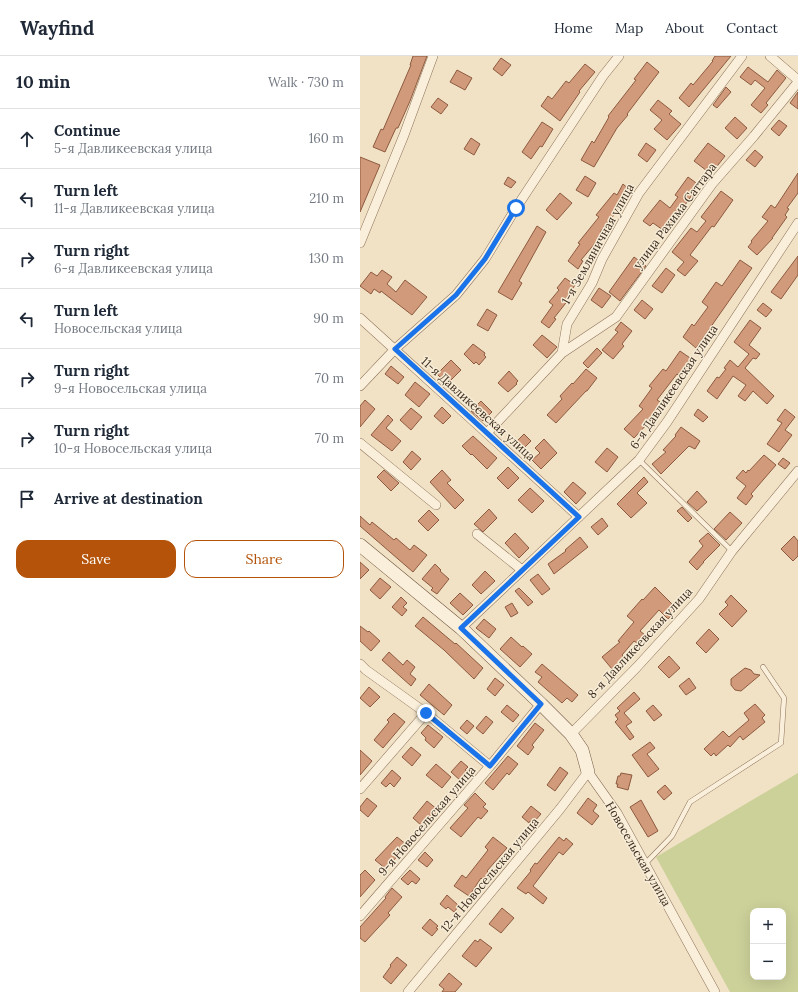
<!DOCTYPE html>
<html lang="en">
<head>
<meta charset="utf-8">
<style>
	:root { --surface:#fff; --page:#f2f2f3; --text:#1f2937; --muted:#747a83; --line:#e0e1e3; --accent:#b45309 }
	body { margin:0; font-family:Lora,serif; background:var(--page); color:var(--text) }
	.controls { position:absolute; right:12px; bottom:12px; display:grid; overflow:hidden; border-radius:8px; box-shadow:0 4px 16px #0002 }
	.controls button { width:36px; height:36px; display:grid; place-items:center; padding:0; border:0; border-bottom:1px solid var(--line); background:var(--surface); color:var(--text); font:20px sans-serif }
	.stop { position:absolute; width:12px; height:12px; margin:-9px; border:3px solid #1a73e8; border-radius:50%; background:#fff }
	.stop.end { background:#1a73e8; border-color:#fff; box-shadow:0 1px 4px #0008 }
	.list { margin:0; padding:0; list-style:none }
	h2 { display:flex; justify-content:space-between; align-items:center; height:52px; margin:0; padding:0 16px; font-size:17px }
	h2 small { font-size:13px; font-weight:400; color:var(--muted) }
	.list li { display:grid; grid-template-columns:26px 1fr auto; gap:12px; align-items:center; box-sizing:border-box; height:60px; padding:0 16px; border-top:1px solid var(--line) }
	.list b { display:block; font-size:15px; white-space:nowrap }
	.list p { margin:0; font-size:13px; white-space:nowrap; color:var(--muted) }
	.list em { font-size:13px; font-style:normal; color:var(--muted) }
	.actions { display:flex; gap:8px; padding:12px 16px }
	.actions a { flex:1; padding:9px 0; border:1px solid var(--accent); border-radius:12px; text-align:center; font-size:14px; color:var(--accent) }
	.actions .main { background:var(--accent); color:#fff }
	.icon { flex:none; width:22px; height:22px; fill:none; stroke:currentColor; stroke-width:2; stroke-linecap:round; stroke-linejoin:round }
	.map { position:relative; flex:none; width:438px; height:936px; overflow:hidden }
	header { display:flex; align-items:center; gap:24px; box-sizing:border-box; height:56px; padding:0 20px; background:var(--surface); border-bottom:1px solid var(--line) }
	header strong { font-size:19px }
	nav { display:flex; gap:22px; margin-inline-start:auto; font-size:14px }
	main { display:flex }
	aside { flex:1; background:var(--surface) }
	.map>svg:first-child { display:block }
	.green { fill:#ccd099; fill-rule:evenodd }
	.building { fill:#d09a7b; stroke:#8e5a3f }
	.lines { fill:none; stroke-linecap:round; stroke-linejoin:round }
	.lane-casing { stroke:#8d735b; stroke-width:5.5 }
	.street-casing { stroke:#8d735b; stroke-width:10 }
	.secondary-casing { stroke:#6f543e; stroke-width:14 }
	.lane { stroke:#faefda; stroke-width:4.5 }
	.street { stroke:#faefda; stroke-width:9 }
	.secondary { stroke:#faefda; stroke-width:13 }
	.route { stroke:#1a73e8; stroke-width:5 }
	.labels { text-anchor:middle; stroke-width:3; stroke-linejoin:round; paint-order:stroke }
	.street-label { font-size:12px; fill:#3d2c1f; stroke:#f7ecd6 }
</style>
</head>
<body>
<header>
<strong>Wayfind</strong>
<nav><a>Home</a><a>Map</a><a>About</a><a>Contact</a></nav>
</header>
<main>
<aside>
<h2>10 min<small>Walk · 730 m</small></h2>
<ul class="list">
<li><svg class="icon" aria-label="ahead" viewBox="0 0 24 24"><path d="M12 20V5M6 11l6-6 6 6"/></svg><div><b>Continue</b><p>5-я Давликеевская улица</p></div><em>160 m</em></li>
<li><svg class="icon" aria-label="left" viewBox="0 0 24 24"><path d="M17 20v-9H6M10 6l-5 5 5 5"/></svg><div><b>Turn left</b><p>11-я Давликеевская улица</p></div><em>210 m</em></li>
<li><svg class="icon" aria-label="right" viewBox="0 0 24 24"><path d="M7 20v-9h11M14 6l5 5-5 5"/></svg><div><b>Turn right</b><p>6-я Давликеевская улица</p></div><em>130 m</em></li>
<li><svg class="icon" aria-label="left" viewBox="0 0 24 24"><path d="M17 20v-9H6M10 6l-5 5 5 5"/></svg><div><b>Turn left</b><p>Новосельская улица</p></div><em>90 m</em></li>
<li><svg class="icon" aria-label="right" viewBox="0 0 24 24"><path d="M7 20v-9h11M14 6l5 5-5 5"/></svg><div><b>Turn right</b><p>9-я Новосельская улица</p></div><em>70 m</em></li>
<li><svg class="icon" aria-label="right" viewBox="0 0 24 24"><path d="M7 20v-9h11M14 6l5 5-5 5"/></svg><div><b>Turn right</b><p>10-я Новосельская улица</p></div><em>70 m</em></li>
<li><svg class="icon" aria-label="arrive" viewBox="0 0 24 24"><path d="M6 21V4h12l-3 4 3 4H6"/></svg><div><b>Arrive at destination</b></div></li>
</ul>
<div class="actions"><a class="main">Save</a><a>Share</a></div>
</aside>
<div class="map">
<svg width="438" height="936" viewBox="0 0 438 936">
	<rect width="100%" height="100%" fill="#f1e2c6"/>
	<!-- green -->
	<path class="green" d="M438,717V936H370L296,801ZM393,855H423V921H393Z"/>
	<!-- building -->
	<path class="building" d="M53,0H67L50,45L38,72H36L25,96L13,91L21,73L23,74L51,9H50Z
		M355,0H371L329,51L319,42L331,27L333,29L353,5H352Z
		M141,2L151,9L142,20L133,13Z
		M287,6L299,16L267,58L268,59L257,72L234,111L221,104L232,85L234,87L249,61L248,60L276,24L274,23Z
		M225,8L235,16L219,35L220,36L200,65L181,50L188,40L192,43L206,25L209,27Z
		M388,11L408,26L417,14L426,22L406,47L408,49L401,57L391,49L405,32L395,24L391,29L380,21Z
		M97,14L112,22L105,34L90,26Z
		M366,31L371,36L357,52L353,49Z
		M438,36V53L430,47Z
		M78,42L88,49L81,58L71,51Z
		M298,44L312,55L309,58L321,68L307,84L294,73L302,64L290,54Z
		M375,61L387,72L377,83L365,72Z
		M419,64L427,70L419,80L411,73Z
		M182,66L193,73L182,91L180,90L171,103L162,96Z
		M111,82L120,88L114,99L104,93Z
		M286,87L296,94L287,106L278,99Z
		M348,87L365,100L351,118L334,105Z
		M395,94L403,101L395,111L386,104Z
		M0,101L20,109L0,156Z
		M438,117V137L427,152L429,153L425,159L427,161L412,182H413L397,199L388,191L392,186L391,185L408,165L402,161L411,149L415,152Z
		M225,120L236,127L228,141L216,134Z
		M148,121L156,126L151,132L144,128Z
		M328,121L339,129L306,176L293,167L290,170L283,165L300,144L310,152L318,141L315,139Z
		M263,128L271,135L257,152L258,154L240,176L243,178L221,204L223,205L218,213L208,205L220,188L218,187L239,161L236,159L254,137L257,139Z
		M361,135L373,144L354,171L352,170L330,199L338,205L325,220L317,214L324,206L312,196L331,172L337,176L346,165L341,161Z
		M200,137L212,147L197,164L186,154Z
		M177,170L186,176L159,225L162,227L152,244L138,236Z
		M438,200V219L421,243L411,236Z
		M274,201L286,210L260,245L249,236Z
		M380,204L392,212L336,292L323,281L332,268L334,270L348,251L342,246L356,226L362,230Z
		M306,212L315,219L302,237L292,230Z
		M22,214L32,221L27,228L36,236L45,224L67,241L52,259L21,235L20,237L14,233L11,238L0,230L11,216L17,220Z
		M205,222L215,229L207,241L209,243L194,262L196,263L189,272L181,266L193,249L189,246L199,234L197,232Z
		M239,232L251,240L242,252L231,244Z
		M282,244L293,253L285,263L274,254Z
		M403,247L412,254L406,261L397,254Z
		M127,253L137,259L128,275L117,269Z
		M390,264L401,272L389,289L400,298L396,303L393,302L385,312L414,340L407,348L393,335L385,345L378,340L386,329L373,320L357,343L347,335L357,321L359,322L366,313L364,312L370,304L378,311L389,298L374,286Z
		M261,266L272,275L262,288L264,290L253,303L242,294L258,276L255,274Z
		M182,279L197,291L187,302L173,289Z
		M113,288L125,297L124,299L126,301L119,309L116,306L114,308L104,298Z
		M237,292L242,297L228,312L223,307Z
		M320,295L333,304L321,321L317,318L297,344L302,347L288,365L289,366L274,382L264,373L283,353L279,350L292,332L289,330L303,313L306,315Z
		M91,304L101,314L87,328L77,318Z
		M31,310L44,321L38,328L25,318Z
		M226,313L237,322L227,335H226L196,367L187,359L202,343L200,340L212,327L213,328Z
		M149,315L158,325L156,327L157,328L148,336L138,327Z
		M55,326L70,338L59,351L45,339Z
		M5,344L15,353L0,371V350Z
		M121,345L132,356L123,365L111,355Z
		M82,351L91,360L83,368L74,360Z
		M51,352L62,361L51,374L40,364Z
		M338,353L348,361L343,366L334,359Z
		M425,353L435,361L425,374L432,379L419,396L407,388L422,367L417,364Z
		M28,359L33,364L26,372L41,385L32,395L11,379Z
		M321,371L340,385L335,393L329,390L301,418L292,408L306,396L303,394L316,380L315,379Z
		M164,378L171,385L162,394L155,387Z
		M113,380L137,402L127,413L112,398L111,399L102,390Z
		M184,383L197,397L181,413L172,404L180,397L175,392Z
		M247,392L258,401L247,416L235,406Z
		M52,395L61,403L51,414L43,406Z
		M404,399L416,409L391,438L393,440L386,449L377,442L386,430L376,422L383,414L386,417L388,414L389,415Z
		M423,402L430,407L425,413L418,408Z
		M148,411L159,422L148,433L137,422Z
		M24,414L39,427L31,435L17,421Z
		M82,414L91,424L87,427L104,444L95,453L70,426Z
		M284,421L288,426L277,437L287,447L271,462L257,448Z
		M213,426L226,437L216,448L204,436Z
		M170,432L184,445L172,457L158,444Z
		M337,435L347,446L337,455L327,446Z
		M322,451L332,462L328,466L317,455Z
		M129,453L137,462L123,476L114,468Z
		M69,454L79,464L68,475L58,465Z
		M370,456L382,467L366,484L354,473Z
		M0,460L10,469L12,466L34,484L36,482L50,494L54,489L67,499L53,516L0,470Z
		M242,462L248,470L238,479L231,471Z
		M155,477L169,492L159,502L145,487Z
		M348,477L360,489L343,506H344L337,514L329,506L343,490L339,485Z
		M434,480L438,485V500L433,505L421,493Z
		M220,481L228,491L194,518L188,508L206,495L205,494Z
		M0,506L9,514L0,523Z
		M75,508L81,514L80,515L89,523L77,538L71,534L73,532L62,523Z
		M125,515L135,525L121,538L112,529Z
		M178,518L190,533L182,539L170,524Z
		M20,522L31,531L20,543L10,534Z
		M295,531L317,553L308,563L299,554L280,575L285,579L277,587L274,585L262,599L265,603L252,613L242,601L260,586L258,585L274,566L267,560L282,543L283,544Z
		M159,532L173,546L168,550L155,535Z
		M100,537L113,549L103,559L90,547Z
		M371,539L387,555L372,571L359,558L368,549L365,546Z
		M41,541L47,547L43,551L47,554L42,560L32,551Z
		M152,547L158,557L151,561L145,551Z
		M63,561L95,588L96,587L123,612L114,623L84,594L55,570Z
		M124,563L136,573L129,582L116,572Z
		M0,570L8,576L9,575L20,585L11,595L0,585Z
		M349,573L359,583L346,597L336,587Z
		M151,581L162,591L163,590L172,598L160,611L140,593Z
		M29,596L43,609L47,604L55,611L50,618L56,623L51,630L22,604Z
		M309,600L320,612L309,622L298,611Z
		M182,608L218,639L212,646L207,642L202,647L178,626L182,621L175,616Z
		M385,612L391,614L394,618L400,619L381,635L375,634L371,629V623Z
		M135,622L144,629L135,640L127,633Z
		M329,622L336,632L326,639L319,630Z
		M69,628L92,649L84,659L60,639Z
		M9,631L20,641L10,651L0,642Z
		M274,636L280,643L264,657L272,666L266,670L274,681L270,684L255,666L258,663L255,659L260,655L257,652Z
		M395,648L405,659L402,662L405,666L383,684L380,680L370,691L368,689L356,700L354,697L351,700L344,693L363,675L369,681L389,664L384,657Z
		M147,649L159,659L153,666L141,656Z
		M293,649L302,659L294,665L286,655Z
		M34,657L45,666L23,692L14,684L29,666L27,664Z
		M126,660L133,666L123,678L116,672Z
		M107,664L114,670L107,678L100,672Z
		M175,667L184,674L172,689L174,691L168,699L157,690Z
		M68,669L83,681L74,692L65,684L66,682L61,677Z
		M290,686L295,692L287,698L299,713L288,721L272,699Z
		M51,691L61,699L52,710L42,701Z
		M0,694L12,705L0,719Z
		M148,700L158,708L149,719L147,717L133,734L125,727Z
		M101,705L108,711L105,714L109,717L102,726L91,716Z
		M76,708L91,721L82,732L66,719Z
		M200,711L208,717L195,735L187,729Z
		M32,714L41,722L34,731L30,727L26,731L21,727Z
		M261,717L272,719L268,734L257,731L258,728H256L258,720H260Z
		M305,729L312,737L304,744L297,736Z
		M115,737L126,748L123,751L128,755L121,763L118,761L101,781L90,772L108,752L104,749Z
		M7,742L17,750L8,761L0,754V751Z
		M228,742L237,749L233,755L239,760L232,769L217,757Z
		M281,744L298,775L288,781L270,751Z
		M67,745L78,754L65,770L63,768L62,770L53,762Z
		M171,750L181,758L173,767L170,765L169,767L162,761Z
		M37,781L47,789L26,813L15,804Z
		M133,781L147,792L127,815L131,819L125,826L121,822L109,840L94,830L102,819L106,822L128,794L125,791Z
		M199,781L204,785L206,782L213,788L203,799L199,796L173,830L187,842L183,848L168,836L166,838L157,832L171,815L170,814L175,807L177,808Z
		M65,796L73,804L67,811L58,804Z
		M5,814L15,824L0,841V819Z
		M50,814L60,823L56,828L52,825L48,829L41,823Z
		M32,832L42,841L28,857L30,859L5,886L0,882V871L26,842L25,841Z
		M87,839L99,850L94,856L88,851L86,853L80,848Z
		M142,852L154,862L141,877L129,868Z
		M70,863L78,870L76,872L78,873L72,880L62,872Z
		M120,883L132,892L116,911L102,900L115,884L118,886Z
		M37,901L47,909L31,928L23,921L31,910L30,909Z
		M89,917L102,928L95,936H82L84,933L79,929Z"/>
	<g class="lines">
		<defs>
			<path id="lane" d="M279,404L372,495
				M285,808L312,780L330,746L421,687L424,642L403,611"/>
			<path id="street" d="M410,0L438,24
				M0,187L44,79L73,0
				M0,262L219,461
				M202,297L207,268L232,227L242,203L279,137L382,0
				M0,330L35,293L96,239L125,203L156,152L243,20L259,0
				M127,377L202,297L256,261L352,128L394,80L438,26
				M0,387L76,449
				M117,478L162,514
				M101,572L279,404L307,366L438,167
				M0,608L6,614L66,657L130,710
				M211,678L277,611L339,543L372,495L438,415
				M0,733L66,657
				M0,860L130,710L181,648
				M48,936L200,753L228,716L257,757L355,936"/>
			<path id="secondary" d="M0,489L101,572L181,648L211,678L222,694L228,716"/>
		</defs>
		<!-- lane casing -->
		<use href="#lane" class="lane-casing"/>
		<!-- street casing -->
		<use href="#street" class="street-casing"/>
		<!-- secondary casing -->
		<use href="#secondary" class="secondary-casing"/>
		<!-- lane -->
		<use href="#lane" class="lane"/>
		<!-- street -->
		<use href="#street" class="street"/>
		<!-- secondary -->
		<use href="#secondary" class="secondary"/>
	</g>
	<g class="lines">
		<!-- route -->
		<path class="route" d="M66,657L130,710L181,648L101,572L219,461L35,293L96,239L125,203L156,152"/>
	</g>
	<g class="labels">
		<!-- street labels -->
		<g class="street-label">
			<text transform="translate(315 160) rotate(-53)" y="4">улица Рахима Саттара</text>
			<text transform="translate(238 188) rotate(-61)" y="4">1-я Земляничная улица</text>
			<text transform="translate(314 331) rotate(-56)" y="4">6-я Давликеевская улица</text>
			<text transform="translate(118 353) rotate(42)" y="4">11-я Давликеевская улица</text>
			<text transform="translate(280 587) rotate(-47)" y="4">8-я Давликеевская улица</text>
			<text transform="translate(67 765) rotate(-49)" y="4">9-я Новосельская улица</text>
			<text transform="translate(278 798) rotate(60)" y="4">Новосельская улица</text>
			<text transform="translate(130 819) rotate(-50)" y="4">12-я Новосельская улица</text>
		</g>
	</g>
</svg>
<div class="controls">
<button>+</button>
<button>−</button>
</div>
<div class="stop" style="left:156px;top:152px"></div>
<div class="stop end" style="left:66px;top:657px"></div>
</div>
</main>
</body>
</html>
